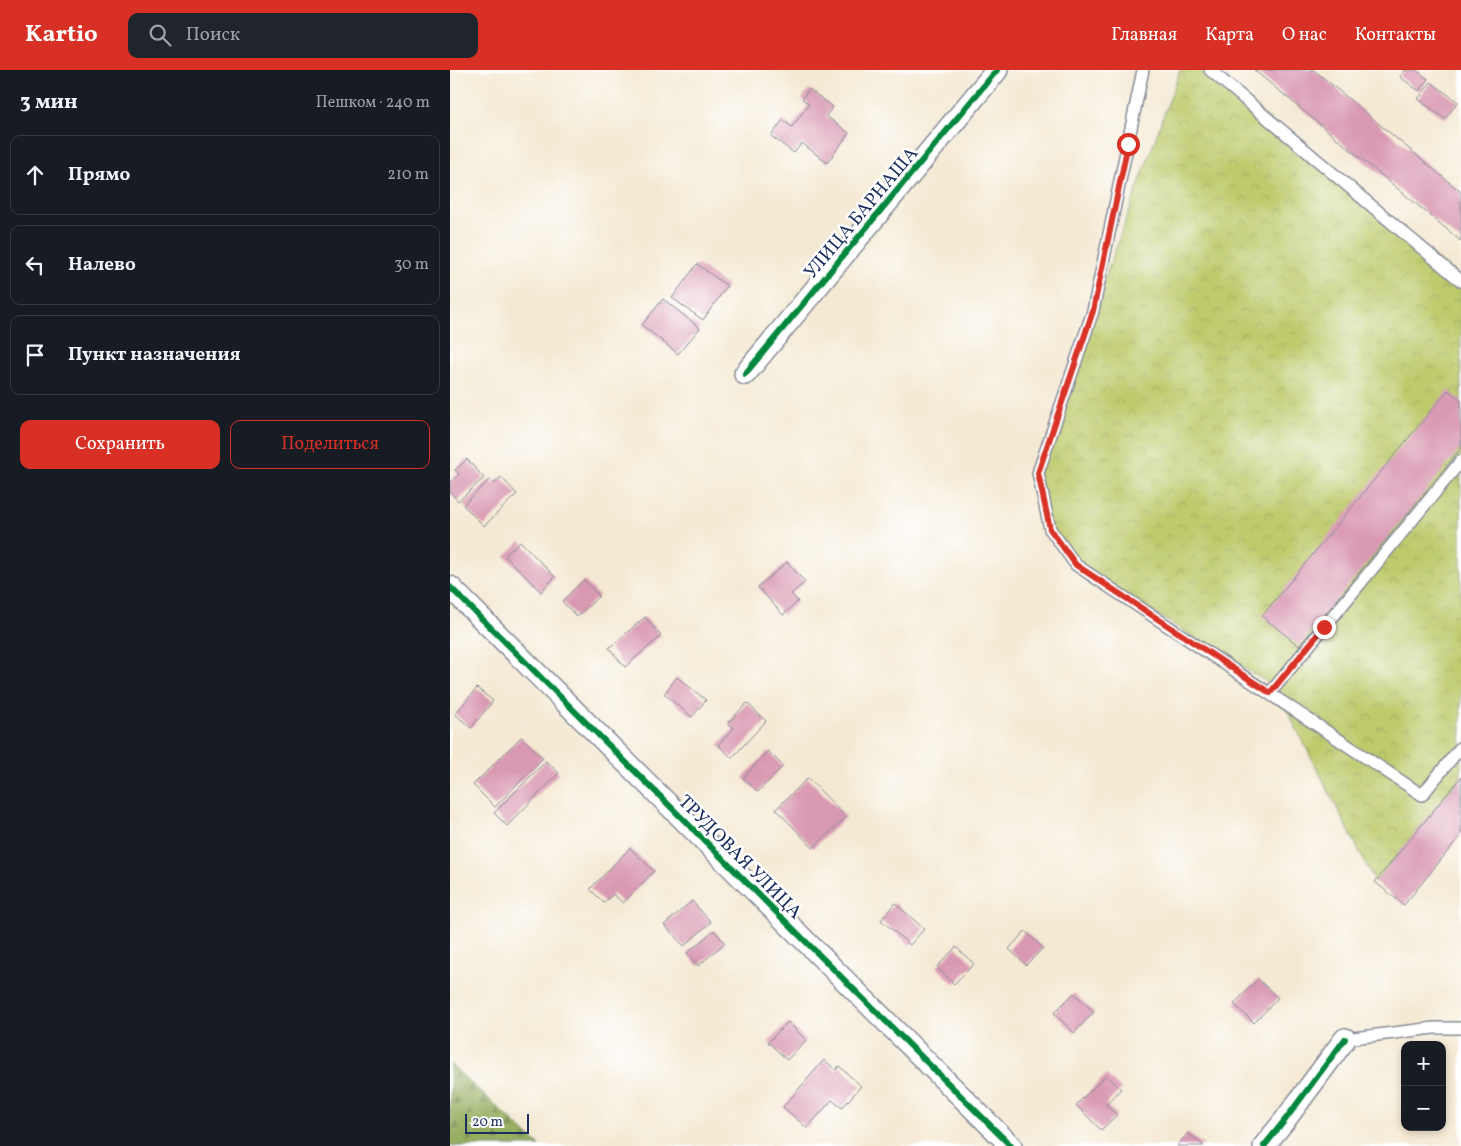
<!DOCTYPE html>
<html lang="ru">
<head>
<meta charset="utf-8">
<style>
	:root { --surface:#171b24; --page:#20242c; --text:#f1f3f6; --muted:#9ea1a6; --line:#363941; --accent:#d93025 }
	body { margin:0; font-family:Vollkorn,serif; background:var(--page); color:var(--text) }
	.controls { position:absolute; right:15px; bottom:15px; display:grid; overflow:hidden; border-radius:10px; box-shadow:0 2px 8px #0003 }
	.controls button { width:45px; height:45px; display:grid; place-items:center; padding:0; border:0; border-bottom:1px solid var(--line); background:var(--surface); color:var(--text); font:25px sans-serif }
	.scale { position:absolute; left:15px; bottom:12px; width:64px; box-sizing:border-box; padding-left:5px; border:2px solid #1b2f5e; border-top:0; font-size:14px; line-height:18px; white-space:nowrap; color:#1b2f5e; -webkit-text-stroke:4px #fff; paint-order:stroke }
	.stop { position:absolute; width:15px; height:15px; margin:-11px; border:4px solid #d93025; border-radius:50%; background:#fff }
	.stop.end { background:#d93025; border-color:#fff; box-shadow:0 1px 5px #0008 }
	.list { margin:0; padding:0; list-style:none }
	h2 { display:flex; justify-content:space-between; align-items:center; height:65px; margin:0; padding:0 20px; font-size:21px }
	h2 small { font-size:16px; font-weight:400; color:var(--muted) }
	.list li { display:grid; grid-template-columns:32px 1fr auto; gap:15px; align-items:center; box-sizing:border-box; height:80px; margin:0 10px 10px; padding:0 10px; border:1px solid var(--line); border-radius:10px }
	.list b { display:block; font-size:19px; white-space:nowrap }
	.list em { font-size:16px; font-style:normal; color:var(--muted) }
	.actions { display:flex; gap:10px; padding:15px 20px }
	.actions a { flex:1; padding:11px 0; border:1px solid var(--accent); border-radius:10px; text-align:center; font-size:18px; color:var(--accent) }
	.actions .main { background:var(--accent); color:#fff }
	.icon { flex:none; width:28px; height:28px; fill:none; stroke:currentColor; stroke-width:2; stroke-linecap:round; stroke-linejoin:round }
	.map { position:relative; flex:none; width:1011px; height:1076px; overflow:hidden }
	header { display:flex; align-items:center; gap:30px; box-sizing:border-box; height:70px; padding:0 25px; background:var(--accent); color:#fff }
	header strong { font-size:24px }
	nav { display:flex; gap:28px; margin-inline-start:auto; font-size:18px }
	.search { width:350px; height:45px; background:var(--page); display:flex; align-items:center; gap:12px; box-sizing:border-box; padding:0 18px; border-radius:10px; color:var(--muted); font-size:19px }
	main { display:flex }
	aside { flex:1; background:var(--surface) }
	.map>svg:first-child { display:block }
	.forest { fill:url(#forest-firs); stroke:#586e5f }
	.park { fill:url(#park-crowns); stroke:#6c7c65 }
	.building { fill:#d999b2 }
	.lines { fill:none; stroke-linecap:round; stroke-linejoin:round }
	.service-casing { stroke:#888c98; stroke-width:14 }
	.minor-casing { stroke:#888c98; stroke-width:24 }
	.service { stroke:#fff; stroke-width:11 }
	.minor { stroke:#fff; stroke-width:21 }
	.cycleway-casing { stroke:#fff; stroke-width:9 }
	.cycleway { stroke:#00873e; stroke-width:6 }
	.route { stroke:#d93025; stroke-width:6 }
	.labels { text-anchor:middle; stroke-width:5; stroke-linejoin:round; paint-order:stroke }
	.street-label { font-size:19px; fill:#1b2f5e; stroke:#fff }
</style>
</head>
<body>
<header>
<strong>Kartio</strong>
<div class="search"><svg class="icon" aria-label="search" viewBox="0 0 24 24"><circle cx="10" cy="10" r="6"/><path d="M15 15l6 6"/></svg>Поиск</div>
<nav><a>Главная</a><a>Карта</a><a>О нас</a><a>Контакты</a></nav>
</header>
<main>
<aside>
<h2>3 мин<small>Пешком · 240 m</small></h2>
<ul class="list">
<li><svg class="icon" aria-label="ahead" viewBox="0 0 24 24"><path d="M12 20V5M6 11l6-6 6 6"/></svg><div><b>Прямо</b></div><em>210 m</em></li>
<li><svg class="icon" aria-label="left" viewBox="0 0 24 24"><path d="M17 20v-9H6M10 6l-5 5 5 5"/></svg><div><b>Налево</b></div><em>30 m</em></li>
<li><svg class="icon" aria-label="arrive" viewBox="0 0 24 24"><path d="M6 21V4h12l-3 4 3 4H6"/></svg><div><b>Пункт назначения</b></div></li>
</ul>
<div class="actions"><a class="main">Сохранить</a><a>Поделиться</a></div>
</aside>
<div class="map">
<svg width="1011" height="1076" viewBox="0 0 1011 1076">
	<defs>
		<pattern id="forest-firs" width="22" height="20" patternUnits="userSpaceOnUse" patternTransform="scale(1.25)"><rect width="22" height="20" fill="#96ae60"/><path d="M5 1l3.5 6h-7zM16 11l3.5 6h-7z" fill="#7a8e52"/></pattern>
		<pattern id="park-crowns" width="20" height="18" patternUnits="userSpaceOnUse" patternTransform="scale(1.25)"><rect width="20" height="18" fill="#beca6c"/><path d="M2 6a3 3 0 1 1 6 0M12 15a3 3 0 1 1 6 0" fill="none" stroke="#a3ae60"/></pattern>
	</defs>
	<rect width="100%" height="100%" fill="#fff"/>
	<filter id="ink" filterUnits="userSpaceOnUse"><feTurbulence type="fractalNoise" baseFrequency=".02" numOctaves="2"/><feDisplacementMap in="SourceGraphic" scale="10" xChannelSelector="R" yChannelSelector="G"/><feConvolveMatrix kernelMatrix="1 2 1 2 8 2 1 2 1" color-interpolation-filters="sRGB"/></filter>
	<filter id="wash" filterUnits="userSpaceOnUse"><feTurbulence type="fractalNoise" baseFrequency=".0096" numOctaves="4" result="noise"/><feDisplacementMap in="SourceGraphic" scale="20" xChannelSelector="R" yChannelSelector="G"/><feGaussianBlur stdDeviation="1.12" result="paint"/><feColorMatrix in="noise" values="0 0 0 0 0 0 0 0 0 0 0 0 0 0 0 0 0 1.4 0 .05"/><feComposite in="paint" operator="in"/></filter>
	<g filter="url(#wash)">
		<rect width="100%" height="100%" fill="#f4e9d3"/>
		<!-- forest -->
		<path class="forest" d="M0,994L90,1076H0Z"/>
		<!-- park -->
		<path class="park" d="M730,0H760L1011,210V707L925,812L825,617L626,495L600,459L588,403L643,241Z"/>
		<g id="blocks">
			<!-- building -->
			<path class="building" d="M804,0H864L1011,122V171Z
				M955,0H966L978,9L969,21L950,7Z
				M981,12L1008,32L995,49L968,29Z
				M359,19L383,37L376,46L399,63L377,93L352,73L344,83L321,66L333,50L342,57L359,34L352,29Z
				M247,194L277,216L253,250L222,228Z
				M213,229L250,258L228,284L192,255Z
				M998,320L1011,330V378L849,576L812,546Z
				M17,389L34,408L8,431L0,422V412L9,404L5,400Z
				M51,407L67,424L34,456L13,435L39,410L44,414Z
				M70,471L105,507L91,522L55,486Z
				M337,492L355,512L341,524L348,531L333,545L308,517Z
				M134,510L149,526L127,547L112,531Z
				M195,547L211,566L175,597L159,578Z
				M227,607L256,630L242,647L214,624Z
				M27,618L43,631L21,658L5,644Z
				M297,633L316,651L282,688L268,675L284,658L278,653Z
				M71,667L93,688L45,737L23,715Z
				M318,681L333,696L308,722L293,708Z
				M96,691L109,703L57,756L44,743Z
				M1011,707V765L954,835L925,812Z
				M358,708L396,747L363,778L326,739Z
				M180,778L204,801L173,833L163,824L154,833L140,819Z
				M242,831L261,852L234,876L214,855Z
				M445,833L474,859L460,875L431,850Z
				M264,860L275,873L248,896L237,883Z
				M575,861L593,878L576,895L559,879Z
				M506,877L524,894L504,914L487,897Z
				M808,909L828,928L804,953L784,934Z
				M624,923L644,942L624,963L604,943Z
				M338,952L356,970L337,990L318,972Z
				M374,990L386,1000L389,996L411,1016L392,1038L382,1030L357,1058L333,1037Z
				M656,1005L671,1019L656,1035L667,1045L651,1060L626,1035Z
				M738,1063L754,1076H727Z"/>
		</g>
	</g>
	<g filter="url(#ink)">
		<use href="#blocks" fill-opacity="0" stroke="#888c98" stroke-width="1"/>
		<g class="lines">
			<defs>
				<path id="service" d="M693,0L643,241L588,403L600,459L626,495L972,725L1011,677
					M760,0L1011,211
					M820,623L1011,391
					M895,969L984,958H1011"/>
				<path id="minor" d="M295,304L547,0
					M0,517L561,1076
					M814,1076L835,1050L895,969"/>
			</defs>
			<!-- service casing -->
			<use href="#service" class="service-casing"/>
			<!-- minor casing -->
			<use href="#minor" class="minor-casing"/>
			<!-- service -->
			<use href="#service" class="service"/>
			<!-- minor -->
			<use href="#minor" class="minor"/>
			<defs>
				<path id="cycleway" d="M295,304L547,0
					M0,517L561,1076
					M814,1076L835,1050L895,969"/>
			</defs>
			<!-- cycleway casing -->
			<use href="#cycleway" class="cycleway-casing"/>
			<!-- cycleway -->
			<use href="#cycleway" class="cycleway"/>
		</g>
	</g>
	<g class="lines" filter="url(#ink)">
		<!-- route -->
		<path class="route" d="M678,74L643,241L588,403L600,459L626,495L820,623L874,557"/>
	</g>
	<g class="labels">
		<!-- street labels -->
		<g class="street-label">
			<text transform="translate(410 142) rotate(-50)" y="7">УЛИЦА БАРНАША</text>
			<text transform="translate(291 786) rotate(45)" y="7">ТРУДОВАЯ УЛИЦА</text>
		</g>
	</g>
</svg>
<div class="controls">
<button>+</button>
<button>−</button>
</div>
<div class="scale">20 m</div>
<div class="stop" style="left:678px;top:74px"></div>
<div class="stop end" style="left:874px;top:557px"></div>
</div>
</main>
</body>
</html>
